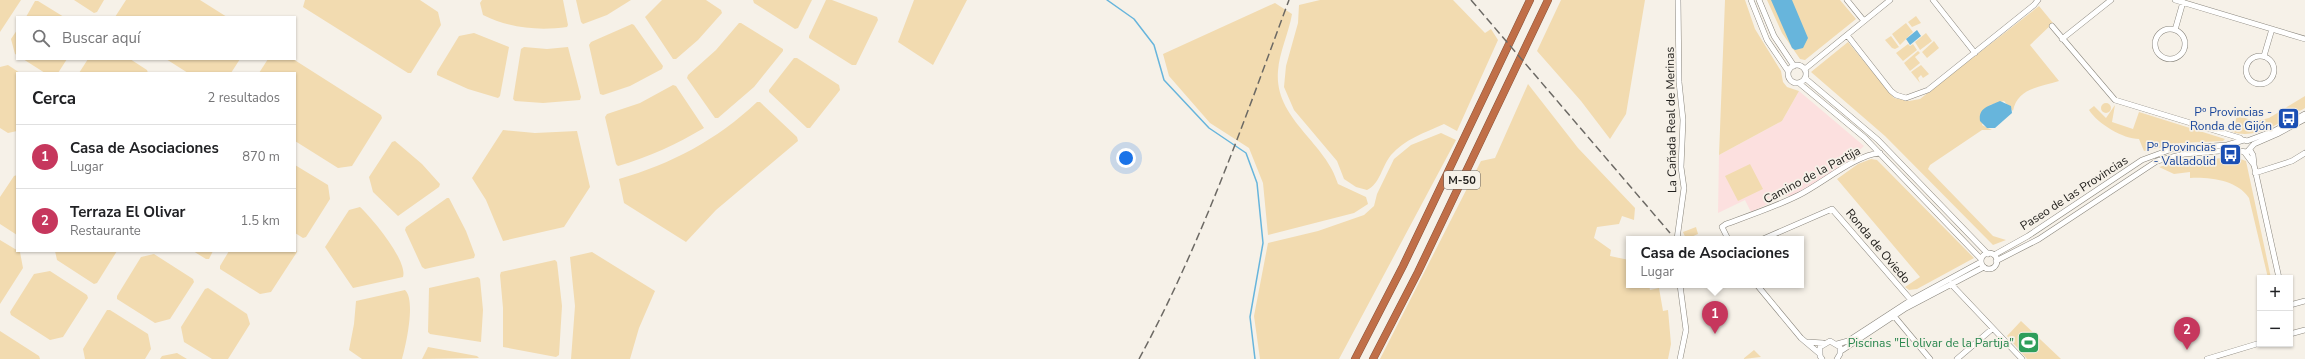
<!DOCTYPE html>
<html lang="es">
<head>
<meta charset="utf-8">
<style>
	:root { --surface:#fff; --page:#f2f2f2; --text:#202124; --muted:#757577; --line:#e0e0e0; --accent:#c6375d }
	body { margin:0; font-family:"Nunito Sans",sans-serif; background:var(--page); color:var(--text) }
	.controls { position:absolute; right:12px; bottom:12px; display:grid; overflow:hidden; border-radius:0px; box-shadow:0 1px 3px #0004 }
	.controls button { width:36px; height:36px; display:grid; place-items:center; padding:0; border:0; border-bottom:1px solid var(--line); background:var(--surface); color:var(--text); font:20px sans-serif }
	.you { position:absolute; left:1126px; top:158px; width:14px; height:14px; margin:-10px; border:3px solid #fff; border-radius:50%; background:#1a73e8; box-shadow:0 0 0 6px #1a73e833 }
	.badge { display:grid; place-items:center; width:26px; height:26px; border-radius:50%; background:var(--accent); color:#fff; font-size:13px; font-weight:700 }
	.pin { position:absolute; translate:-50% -33px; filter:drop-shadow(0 1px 2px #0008) }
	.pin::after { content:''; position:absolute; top:21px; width:14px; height:12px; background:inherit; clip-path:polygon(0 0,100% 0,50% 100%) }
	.popup { position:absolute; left:1626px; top:236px; width:178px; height:52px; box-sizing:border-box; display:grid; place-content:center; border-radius:0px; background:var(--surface); filter:drop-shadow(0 1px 3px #0005); font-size:13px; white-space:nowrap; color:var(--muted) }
	.popup b { font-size:15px; color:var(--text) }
	.popup::after { content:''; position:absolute; left:50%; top:100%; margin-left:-8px; border:8px solid transparent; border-top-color:var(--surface) }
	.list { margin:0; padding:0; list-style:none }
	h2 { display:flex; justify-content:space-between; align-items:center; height:52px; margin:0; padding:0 16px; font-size:17px }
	h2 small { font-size:13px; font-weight:400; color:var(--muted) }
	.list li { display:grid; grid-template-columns:26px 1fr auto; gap:12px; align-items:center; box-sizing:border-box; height:64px; padding:0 16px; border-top:1px solid var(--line) }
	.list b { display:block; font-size:15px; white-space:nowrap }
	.list p { margin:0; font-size:13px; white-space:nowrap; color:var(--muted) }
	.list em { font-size:13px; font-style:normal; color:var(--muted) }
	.icon { flex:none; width:22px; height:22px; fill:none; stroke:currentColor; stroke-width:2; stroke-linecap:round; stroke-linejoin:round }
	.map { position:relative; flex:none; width:2305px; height:359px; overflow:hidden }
	.search { position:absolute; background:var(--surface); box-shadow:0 1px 3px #0004; left:16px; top:16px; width:280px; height:44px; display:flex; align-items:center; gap:10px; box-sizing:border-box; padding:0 14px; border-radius:0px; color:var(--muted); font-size:15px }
	.panel { position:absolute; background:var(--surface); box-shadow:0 1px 3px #0004; left:16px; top:72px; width:280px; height:180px; border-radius:0px }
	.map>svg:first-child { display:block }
	.education { fill:#fce0df }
	.green { fill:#f2dbb0 }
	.water { fill:#67b5dc }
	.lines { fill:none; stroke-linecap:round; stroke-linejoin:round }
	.stream { stroke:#67b5dc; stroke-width:1.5 }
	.minor-casing { stroke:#89857c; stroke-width:6 }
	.highway-casing { stroke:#895339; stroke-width:8 }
	.minor { stroke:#fff; stroke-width:5 }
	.highway { stroke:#c06f48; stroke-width:7 }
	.rail { stroke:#6c6964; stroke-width:1.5; stroke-dasharray:8 4; stroke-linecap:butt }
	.labels { text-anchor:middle; stroke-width:3.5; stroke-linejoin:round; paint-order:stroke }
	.shield { fill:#f6f1e8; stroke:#625f5a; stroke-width:1 }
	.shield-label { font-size:11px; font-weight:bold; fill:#22201d }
	.transit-label { font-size:12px; fill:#164399; stroke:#f6f1e8; text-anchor:end }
	.street-label { font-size:12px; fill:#22201d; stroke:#f6f1e8 }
	.leisure-label { font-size:12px; fill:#27864d; stroke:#f6f1e8; text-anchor:end }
</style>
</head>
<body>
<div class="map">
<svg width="2305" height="359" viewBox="0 0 2305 359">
	<rect width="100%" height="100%" fill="#f6f1e8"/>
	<!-- education -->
	<path class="education" d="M1799,91L1864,146L1844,165L1813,185L1791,196L1777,195L1768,199L1770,203L1751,212L1745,200L1718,213L1719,155L1782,121Z"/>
	<!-- green -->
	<path class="green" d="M0,0H21L0,32Z
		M74,0H104L97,12L94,13Z
		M126,0H200L227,17H115Z
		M305,0H420L438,12L441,25L411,73H408L303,7Z
		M482,0H563L568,25L567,27C538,31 509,28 483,15L480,3Z
		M576,0H631L607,15L583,24L581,22Z
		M662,0H706L721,10L722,13L698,40L676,59H673L645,17Z
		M753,0H812L798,28L795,29L754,3Z
		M826,0H832L877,17L878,20L856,65H852L809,38V36Z
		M914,0H967L933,65L898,42Z
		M1320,0H1453L1485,33L1491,29L1498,40L1457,131L1444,124C1424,133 1405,139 1391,155C1382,166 1380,184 1367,190L1356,187L1344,179L1337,161L1294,110L1284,87L1286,66L1298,23L1299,5Z
		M1561,0H1645L1626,114L1610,139L1581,101L1537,51Z
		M1725,0H1745L1755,29L1781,71L1783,82L1787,87L1799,91L1782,121L1719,155Z
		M1767,0H1840L1856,19L1805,60L1800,59L1782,33Z
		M35,1H38L64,17H26Z
		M1275,3L1292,14C1289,32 1279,53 1278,71C1274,119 1326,142 1338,184L1366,197L1368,204L1354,213L1268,235L1263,183L1249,148L1210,123L1169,76L1163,54Z
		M2039,6L2053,23L2030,45L2059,81C2040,87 2017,88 2013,111L2004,101L1990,105L1982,125L1992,130H1982L1930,165L1928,169L1993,236L2006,240L1993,245L1885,136L1811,72L1848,42L1894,98L1909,101L1920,99Z
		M1916,16L1921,23L1912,27L1908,22Z
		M739,23H741L783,49V51L754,87L718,118H715L687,78L688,75L716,50Z
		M1906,23L1913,32L1900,45L1892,34Z
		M632,24L634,25L663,66L662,69L630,86L603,95L600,94L589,45L591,42Z
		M17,30V55L15,54L11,39Z
		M474,33L509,47L500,96L498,98L468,89L437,75V72L459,36Z
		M1926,33L1932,41L1920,50L1915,42Z
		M1891,36L1899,47L1895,49L1892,48L1885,40Z
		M1934,41L1939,48L1927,58L1922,52Z
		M1908,44L1910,46L1913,44L1917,50L1903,61L1896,53Z
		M524,47L547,49L568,47L581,97L580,100L543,103L515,101L513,99L521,49Z
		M1918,51L1920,53L1915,57L1920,63L1910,71L1904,63Z
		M794,58H797L839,85L840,90L810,128H807L769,92V90Z
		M23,59H67L58,73H45Z
		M88,59H130L147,70L148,73H79Z
		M166,59H240L231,73H188Z
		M268,59H293L381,115L382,118L352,166L338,168L295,141V73H259Z
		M8,65L20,73H17V131L8,133L0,128V67Z
		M1921,65L1929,74L1923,78L1921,75L1918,78L1920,83L1911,72Z
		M1528,84L1578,148L1635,208L1634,220L1622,216L1619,224L1597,227L1594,238L1611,250L1610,256L1629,260V285H1649L1650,290L1659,288L1663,311L1668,310L1671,344L1668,359H1380L1481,161L1495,158Z
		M673,85L676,86L704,128C677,144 649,157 618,166L616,164L605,117L607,114L640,103Z
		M2305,96V108C2300,111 2290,115 2286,118C2273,129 2251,138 2232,132L2237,116L2256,121L2269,118Z
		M757,102H760L797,137L798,141L716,210L686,242L624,203L619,179C671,164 717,140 757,102Z
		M2101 108a5 5 0 1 1 10 0a5 5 0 1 1-10 0Z
		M2115,105L2112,122L2133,129L2139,112L2225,139L2223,141L2181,143L2144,151L2139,139C2123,139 2098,124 2089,110L2094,106L2106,118Z
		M503,130L535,133L577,131L590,187L564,227L503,241L486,200L472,178Z
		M1441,133L1456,140L1339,359H1260L1254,316L1268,243L1318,231L1364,215L1374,206L1377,194L1394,159L1411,145Z
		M395,141L422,164L440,184L439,187L398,216L373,192L369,177L392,142Z
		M2235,157L2246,161L2271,278H2268L2249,198C2237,180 2210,177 2190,178V172L2174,174L2159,167L2177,162Z
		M1871,159L1877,160L1974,258L1917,289L1909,290L1905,287L1920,277L1837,179L1858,164Z
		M1750,164L1763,189L1738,201L1725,176Z
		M295,165L328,185L330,199L306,237L303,238L295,233Z
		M17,175V235L0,224V197L14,176Z
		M447,198H449L466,231L475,255L474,258L425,269L422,267L405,230L406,227Z
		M360,207C372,218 408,261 403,277L353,288L325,247L349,210Z
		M1696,227L1698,234L1686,239L1683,232Z
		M0,240L20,252L23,268L0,304Z
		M295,248L297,252L271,292L260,294L220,269V266L229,251H295Z
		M55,251H117L97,283L94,284L57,260Z
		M193,251H213L209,259H206Z
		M592,252L655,291L639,328L630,359H571L575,306L570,257Z
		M154,254L193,279L194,282L170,319L155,323L117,299V296L141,257Z
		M555,260L557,262L562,306L559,355L556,357L503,347V308L500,275L501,272Z
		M50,271L87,295L88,298L63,337L50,340L11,315L10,312L34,274Z
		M478,277L480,279L483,310L481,342L430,334L428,332L429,288Z
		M208,288L247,314L250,324L228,359H212L184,342L181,327L205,289Z
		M405,290C416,300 406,345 402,359H362L349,350L354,324L356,301Z
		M107,310H110L148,334L151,349L145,359H85L83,349Z
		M2021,321L2061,359H2027L2007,336Z
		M0,331L39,356L40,359H0Z
		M428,347L477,356L479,358L422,359Z
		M1754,350L1761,357L1743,359Z
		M177,353L187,359H160L162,356Z"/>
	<!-- water -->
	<path class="water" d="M1771,0H1792L1808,38L1803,48L1795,50L1792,48Z
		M1917,30L1921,36L1910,45L1906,39Z
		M2000,101L2011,106L2012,113L1995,128H1987L1980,121C1978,107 1990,106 2000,101Z"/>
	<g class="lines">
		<!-- stream -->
		<path class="stream" d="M1107,0L1134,19L1154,45L1164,80L1209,128L1246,153L1257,183L1263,243L1250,317L1255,359"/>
		<defs>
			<path id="minor" d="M1751,0L1767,40L1788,71
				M1759,0L1774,36L1794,66
				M1847,0L1864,21
				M1933,0L1975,53
				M2175,0L2305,39
				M2052,26L2115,100L2240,138L2242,140
				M2155 44a15 15 0 1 1 30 0a15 15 0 1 1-30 0Z
				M2175,30L2183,2
				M1847,35L1891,91L1896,95L1906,98L1928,90L2034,5L2038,0
				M2062,39L2111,0
				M2246 70a14 14 0 1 1 28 0a14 14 0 1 1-28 0Z
				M2264,56L2272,29
				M1788 74a9 9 0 1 1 18 0a9 9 0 1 1-18 0Z
				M1805,69L1890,0
				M1806,79L1878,140L1988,254
				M1799,83L1865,138L1981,259
				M2250,150L2253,155L2254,164
				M2245,153L2254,165L2279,278
				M2255,173L2292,161L2305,153
				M1677,239L1684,188L1681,167L1683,120L1679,82L1678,0
				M1728,239L1722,227L1726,224C1751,215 1775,207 1799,195C1823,183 1855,155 1880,153
				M1763,239L1832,209L1911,300
				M1981 261a8 8 0 1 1 16 0a8 8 0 1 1-16 0Z
				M1994,255L2028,236L2142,160L2172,149L2227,145L2244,140L2247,141L2276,130L2305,114
				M1996,261L2039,239L2157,161L2184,154L2231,150L2247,152L2254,144L2277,134L2305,119
				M1951,284L2022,359
				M1680,285L1686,330L1680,359
				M1757,285L1801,338L1820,354
				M2290,305L2305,301
				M1894,316L1930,359
				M2290,334L2305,330
				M1808,342L1823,343
				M1837,344L1848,341L1911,300L1981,262
				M1841,351L1906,308L1984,267
				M1822,359L1820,356V347L1830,341L1840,347V354L1837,359
				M1957,359L1992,329
				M2207,359L2260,343"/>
			<path id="highway" d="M1355,359L1403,266L1530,0
				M1373,359L1418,272L1548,0"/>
		</defs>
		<!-- minor casing -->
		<use href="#minor" class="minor-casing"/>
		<!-- highway casing -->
		<use href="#highway" class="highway-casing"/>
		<!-- minor -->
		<use href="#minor" class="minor"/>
		<!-- highway -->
		<use href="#highway" class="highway"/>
		<!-- rail -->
		<path class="rail" d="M1471,0L1670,233
			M1139,359C1201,245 1244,121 1289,0"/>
	</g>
	<!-- icons -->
	<defs>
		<symbol id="bus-square" viewBox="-11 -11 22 22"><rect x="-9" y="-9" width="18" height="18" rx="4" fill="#1a4fb4" stroke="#f6f1e8"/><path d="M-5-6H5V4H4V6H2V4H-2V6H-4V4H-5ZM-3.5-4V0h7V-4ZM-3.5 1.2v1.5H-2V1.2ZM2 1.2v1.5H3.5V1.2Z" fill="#fff"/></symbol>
		<symbol id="stadium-square" viewBox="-11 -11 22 22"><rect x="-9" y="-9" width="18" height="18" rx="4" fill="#2e9e5b" stroke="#f6f1e8"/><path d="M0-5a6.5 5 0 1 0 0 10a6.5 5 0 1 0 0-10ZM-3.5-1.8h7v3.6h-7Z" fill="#fff"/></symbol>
	</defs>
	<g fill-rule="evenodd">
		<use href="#bus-square" x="2276" y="106" width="25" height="25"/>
		<use href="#bus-square" x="2218" y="142" width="25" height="25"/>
		<use href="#stadium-square" x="2016" y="330" width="25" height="25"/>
	</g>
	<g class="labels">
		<!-- shield labels -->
		<rect class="shield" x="1444" y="171" width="36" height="18" rx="3"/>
		<g class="shield-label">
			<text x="1462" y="184">M-50</text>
		</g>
		<!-- transit labels -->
		<g class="transit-label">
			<text x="2272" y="116">Pº Provincias -<tspan x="2272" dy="14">Ronda de Gijón</tspan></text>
			<text x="2216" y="151">Pº Provincias<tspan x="2216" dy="14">- Valladolid</tspan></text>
		</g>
		<!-- street labels -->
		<g class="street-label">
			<text transform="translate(1671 120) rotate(-91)" y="4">La Cañada Real de Merinas</text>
			<text transform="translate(1812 175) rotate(-28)" y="4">Camino de la Partija</text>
			<text transform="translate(2074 193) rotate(-33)" y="4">Paseo de las Provincias</text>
			<text transform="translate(1878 246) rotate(50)" y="4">Ronda de Oviedo</text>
		</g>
		<!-- leisure labels -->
		<g class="leisure-label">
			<text x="2014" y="347">Piscinas "El olivar de la Partija"</text>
		</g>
	</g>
</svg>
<div class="controls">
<button>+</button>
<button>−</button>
</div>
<div class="you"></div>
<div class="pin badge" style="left:1715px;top:334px">1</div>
<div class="popup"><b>Casa de Asociaciones</b>Lugar</div>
<div class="pin badge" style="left:2187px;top:350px">2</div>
<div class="search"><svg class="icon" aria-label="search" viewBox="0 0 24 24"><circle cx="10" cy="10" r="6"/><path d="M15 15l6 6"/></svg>Buscar aquí</div>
<section class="panel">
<h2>Cerca<small>2 resultados</small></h2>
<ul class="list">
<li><span class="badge">1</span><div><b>Casa de Asociaciones</b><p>Lugar</p></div><em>870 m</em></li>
<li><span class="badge">2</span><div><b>Terraza El Olivar</b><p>Restaurante</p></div><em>1.5 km</em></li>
</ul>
</section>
</div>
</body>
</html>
